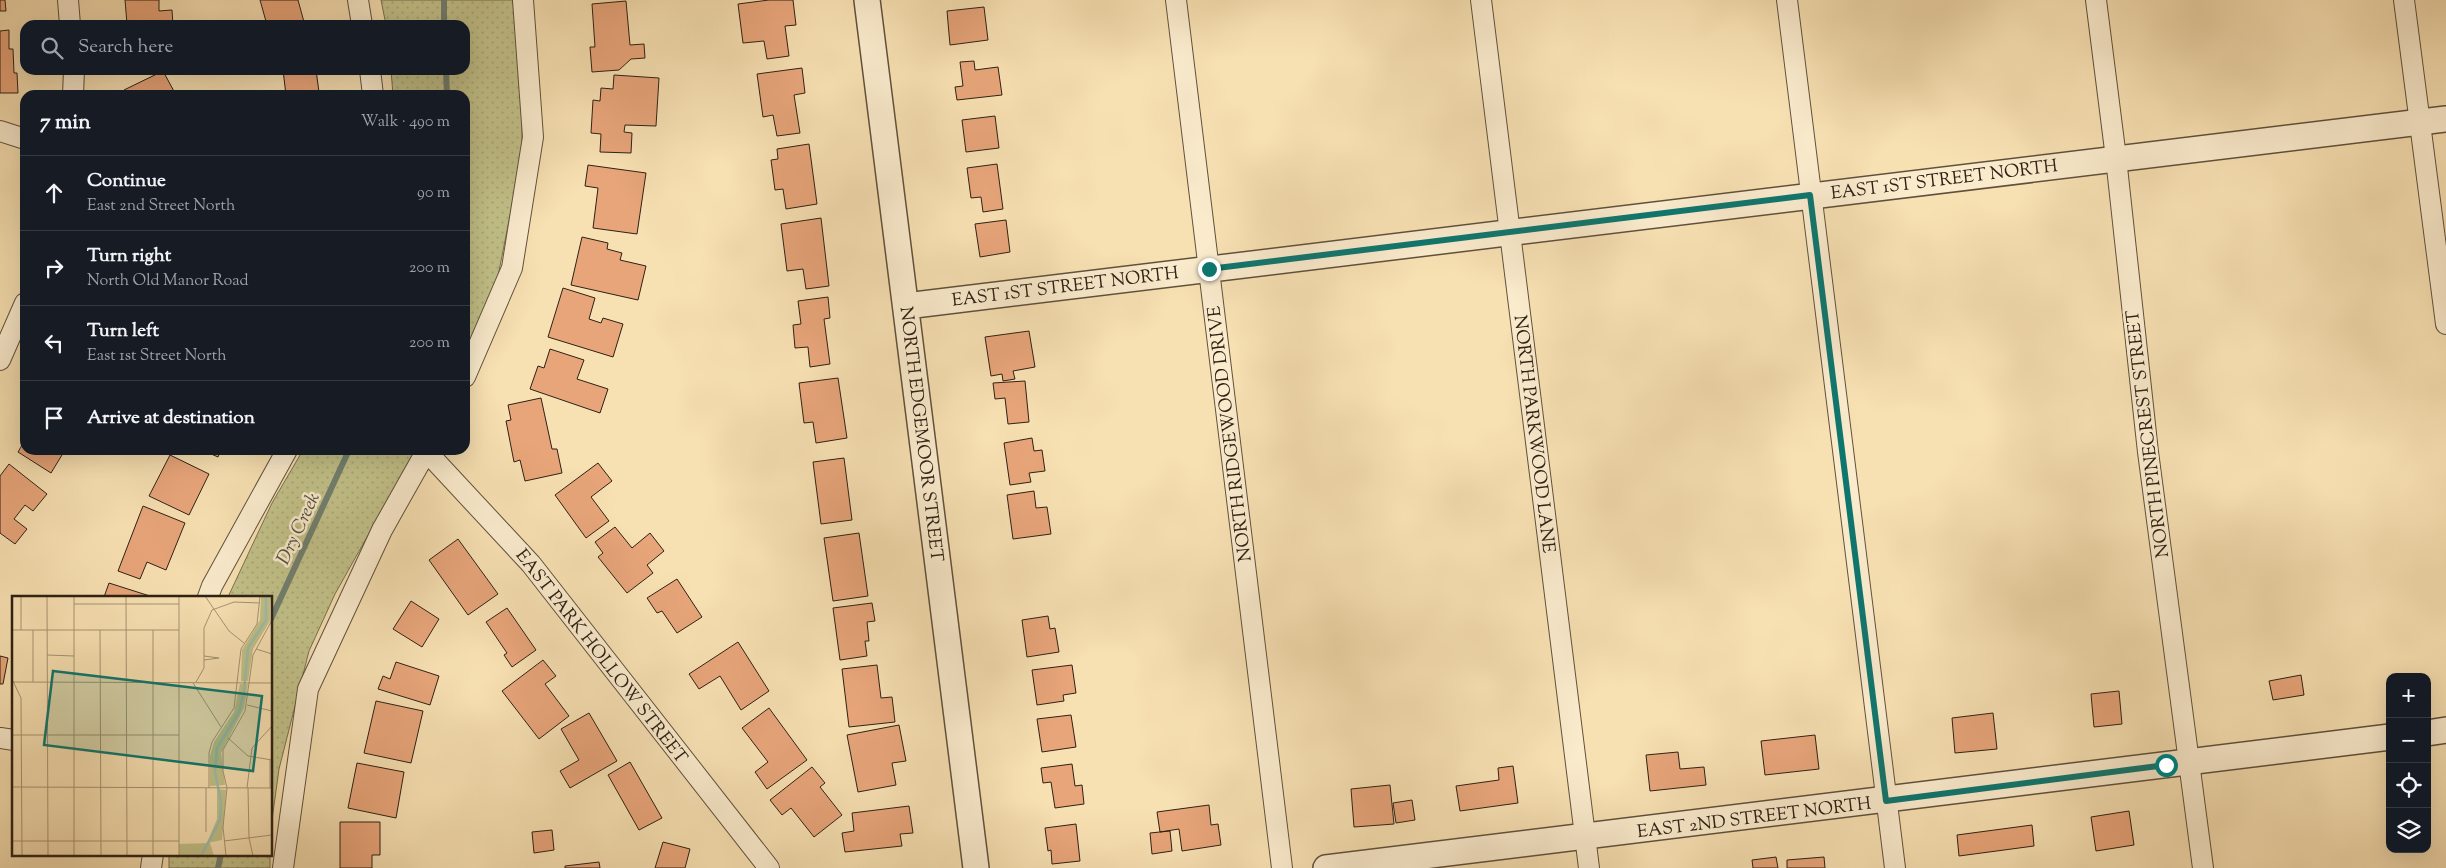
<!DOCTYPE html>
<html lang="en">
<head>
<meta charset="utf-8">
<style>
	:root { --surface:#171b24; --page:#20242c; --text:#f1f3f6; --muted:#9ea1a6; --line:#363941 }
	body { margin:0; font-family:"Sorts Mill Goudy",serif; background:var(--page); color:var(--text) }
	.controls { position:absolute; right:15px; bottom:15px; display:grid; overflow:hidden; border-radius:10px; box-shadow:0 5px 20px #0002 }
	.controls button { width:45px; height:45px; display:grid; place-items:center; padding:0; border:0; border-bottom:1px solid var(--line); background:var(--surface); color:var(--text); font:25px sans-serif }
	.stop { position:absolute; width:15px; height:15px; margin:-11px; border:4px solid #0f766e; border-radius:50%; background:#fff }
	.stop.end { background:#0f766e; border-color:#fff; box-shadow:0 1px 5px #0008 }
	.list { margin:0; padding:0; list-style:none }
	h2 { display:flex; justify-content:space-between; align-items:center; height:65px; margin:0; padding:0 20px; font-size:21px }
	h2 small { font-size:16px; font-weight:400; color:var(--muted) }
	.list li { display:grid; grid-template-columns:32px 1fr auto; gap:15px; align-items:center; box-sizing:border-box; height:75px; padding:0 20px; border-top:1px solid var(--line) }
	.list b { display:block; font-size:19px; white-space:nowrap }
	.list p { margin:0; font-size:16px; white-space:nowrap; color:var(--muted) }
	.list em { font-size:16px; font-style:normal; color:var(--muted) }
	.icon { flex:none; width:28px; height:28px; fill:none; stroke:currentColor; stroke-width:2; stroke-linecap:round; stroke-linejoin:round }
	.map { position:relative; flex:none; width:2446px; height:868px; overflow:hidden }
	.search { position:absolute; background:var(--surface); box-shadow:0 5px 20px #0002; left:20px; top:20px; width:450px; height:55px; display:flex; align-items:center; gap:12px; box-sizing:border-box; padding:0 18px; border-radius:15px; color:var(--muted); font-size:19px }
	.panel { position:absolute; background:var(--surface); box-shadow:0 5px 20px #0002; left:20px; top:90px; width:450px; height:365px; border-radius:15px }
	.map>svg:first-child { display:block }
	.grass { fill:url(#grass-dots); stroke:#78714f }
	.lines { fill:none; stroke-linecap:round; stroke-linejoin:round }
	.stream { stroke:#707f6f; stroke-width:6 }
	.building { fill:#e8a57a; stroke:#2d2115 }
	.minor-casing { stroke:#60513c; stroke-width:22 }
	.tertiary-casing { stroke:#60513c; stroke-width:28 }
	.minor { stroke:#faebcd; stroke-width:20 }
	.tertiary { stroke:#faebcd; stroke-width:25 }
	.route { stroke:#0f766e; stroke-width:6 }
	.labels { text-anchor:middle; stroke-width:5; stroke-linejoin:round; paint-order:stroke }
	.street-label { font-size:18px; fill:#2d2115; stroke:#faebcd }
	.water-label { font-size:19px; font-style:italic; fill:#4f5042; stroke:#faebcd }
	.inset-river { fill:none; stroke:#9dbdab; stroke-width:2.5 }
	.inset-road { fill:none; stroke:#a69473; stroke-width:1 }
	.view { fill:#0f766e; fill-opacity:0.15; stroke:#0f766e; stroke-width:2.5 }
	.inset-edge { fill:none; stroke:#2d2115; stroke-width:2.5 }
</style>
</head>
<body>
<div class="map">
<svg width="2446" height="868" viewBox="0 0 2446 868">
	<defs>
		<pattern id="grass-dots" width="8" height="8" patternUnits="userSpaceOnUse" patternTransform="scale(1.25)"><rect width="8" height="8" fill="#c2c189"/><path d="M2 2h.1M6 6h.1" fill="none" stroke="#a7a675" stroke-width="1.8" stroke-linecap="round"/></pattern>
	</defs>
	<rect width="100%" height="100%" fill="#f7e0b2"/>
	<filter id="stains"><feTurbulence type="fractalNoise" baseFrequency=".004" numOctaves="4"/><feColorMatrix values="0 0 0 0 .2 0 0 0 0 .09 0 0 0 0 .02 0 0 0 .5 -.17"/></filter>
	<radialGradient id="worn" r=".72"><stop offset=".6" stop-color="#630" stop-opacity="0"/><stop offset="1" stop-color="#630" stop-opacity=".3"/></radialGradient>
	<!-- grass -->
	<path class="grass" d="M381,0H513L522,104V155L498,276L465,356V95H393L391,70H465V25H386Z
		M303,450H416L335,594L309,651L279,769L271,827V597H228L272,503Z
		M169,854H270V868H169Z"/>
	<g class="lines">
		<!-- stream -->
		<path class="stream" d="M444,0V25
			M446,70L447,95
			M271,619L349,450
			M218,868L221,854"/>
	</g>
	<!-- building -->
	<path class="building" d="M0,0H5L6,11H0Z
		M125,0H159V11L172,10L173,25L127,24Z
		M260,0H298L304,22L294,25H267Z
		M769,0H793L796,25L785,26L789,56L767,59L764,41L743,43L738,4Z
		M626,1L630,45L644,44L645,58L631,59L619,70L592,72L590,47H595L592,4Z
		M984,7L988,40L950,45L947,11Z
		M9,30V49H13L14,73H17L18,93H0V31Z
		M974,61L975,70L998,67L1002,95L957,100L955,87L963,86L960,62Z
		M802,68L805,93L794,95L800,133L777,136L773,115L763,117L757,74Z
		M283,70H316L319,92L286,95Z
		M163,71L176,95H127L124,90Z
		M614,75L659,78L656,126L625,125L624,132L632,133L631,153L600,152L601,134L591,133L593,100L600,101L601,88L613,89Z
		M995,116L999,148L966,152L962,120Z
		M809,144L817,204L786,209L783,189L775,190L771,160L778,159L777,149Z
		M997,164L1003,209L983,212L981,197L971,198L967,168Z
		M588,165L646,173L637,234L593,228L598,188L585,186Z
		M821,218L829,286L806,289L803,269L787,271L781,224Z
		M1006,220L1010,252L980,257L975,224Z
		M582,237L608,243L607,249L622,253L620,260L646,266L638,300L571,285Z
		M563,288L595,298L589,319L601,323L603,318L623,324L613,357L548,337Z
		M828,297L830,318L824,319L830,364L810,367L808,347L795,348L793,325L801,324L798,301Z
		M1029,331L1035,367L1013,371L1015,379L1003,381L1002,374L991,376L985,337Z
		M550,349L584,360L577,379L608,389L600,413L530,389L538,366L544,368Z
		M838,378L847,438L816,443L813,422L804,423L799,383Z
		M1025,381L1029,422L1008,424L1005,398L995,399L993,383Z
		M541,398L552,449H557L562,473L525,481L520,460L514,462L506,421L511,420L508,405Z
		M1032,438L1034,451L1042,450L1045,471L1029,473L1031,482L1010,485L1004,443Z
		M25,440V450H65L51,473L18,452Z
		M202,450H221L218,457Z
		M170,455L209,474L189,515L149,496Z
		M844,458L852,520L821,524L813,462Z
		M598,463L612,481L591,497L609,521L586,538L555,495Z
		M9,464L47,494L33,511L25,505L14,519L27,529L15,544L0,533V476Z
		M1034,491L1036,508L1047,507L1051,534L1013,539L1007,495Z
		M143,506L185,523L166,570L147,562L140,579L118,571Z
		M615,527L632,548L650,533L664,551L647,565L653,573L627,593L598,557L603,553L595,542Z
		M859,533L868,596L833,601L824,538Z
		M458,539L498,594L468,615L429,560Z
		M677,579L702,617L677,633L662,611L657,613L647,598Z
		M109,583L153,597H104Z
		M411,601L439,619L422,647L393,629Z
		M872,603L875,621L867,622L869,641H865L867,656L840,660L833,608Z
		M507,608L536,650L512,667L504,655L507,653L486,622Z
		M1048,616L1050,629L1055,628L1059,652L1027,657L1022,620Z
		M738,642L769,691L741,710L720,676L699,689L689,674Z
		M0,656L8,658L3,684H0Z
		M543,660L556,676L545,684L569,716L539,739L502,691Z
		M396,662L439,676L430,705L378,689L383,676L390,679Z
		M877,665L881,698L892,697L895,722L849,727L842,669Z
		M1072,665L1076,693L1063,695L1064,701L1037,705L1032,670Z
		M2301,675L2304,695L2273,700L2269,681Z
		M2119,691L2122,724L2094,727L2091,694Z
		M376,701L423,711L411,763L364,753Z
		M769,708L807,760L767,789L755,772L768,762L742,728Z
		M589,713L617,761L570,788L560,771L579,760L561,729Z
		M1993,713L1997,749L1955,753L1952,718Z
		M1071,715L1076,747L1042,752L1037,719Z
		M899,725L906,761L892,763L896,785L858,792L847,735Z
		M1815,735L1819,769L1765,775L1761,741Z
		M1678,752L1680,769L1704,767L1706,785L1650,791L1646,755Z
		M630,762L662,818L639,830L608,775Z
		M357,763L404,772L396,818L348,808Z
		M1072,764L1075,786L1082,785L1084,804L1055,808L1051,782L1043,783L1041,768Z
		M1513,766L1518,803L1460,811L1456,786L1499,780L1498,768Z
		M812,767L825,783L820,787L842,815L814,837L791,808L782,815L770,800Z
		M1390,785L1394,824L1354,827L1351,789Z
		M1412,800L1415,820L1396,823L1393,803Z
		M1209,805L1211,825L1218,824L1221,845L1182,851L1179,829L1160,832L1157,812Z
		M909,806L913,833L900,834L902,846L845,852L842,833L854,831L852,813Z
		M2129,811L2134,845L2096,851L2091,817Z
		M340,822H380V855H372V868H340Z
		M1076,824L1080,861L1052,864L1051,850L1048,851L1045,828Z
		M2032,825L2034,846L1959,856L1957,835Z
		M552,830L554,850L534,853L532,832Z
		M1170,831L1172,851L1152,854L1150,833Z
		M663,842L690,849L685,868H655Z
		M1776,857L1778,868H1753L1752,860Z
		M1824,857L1825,868H1787V860Z
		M599,862L600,868H565V866Z"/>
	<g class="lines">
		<defs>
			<path id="minor" d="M68,0L70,25
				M358,0L362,25
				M1176,0L1282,868
				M1481,0L1589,868
				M1787,0L1895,868
				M2096,0L2116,158L2148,452L2203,868
				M2404,0L2446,324
				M370,70L373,95
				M73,95L74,70
				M0,131L25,139
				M0,360L25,303
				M465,377L512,268L533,137L523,0
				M426,451L531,564L769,868
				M208,597L212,586L287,450
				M0,738L14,740
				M151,868L153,854
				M283,868L308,689L382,530L427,450"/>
			<path id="tertiary" d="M867,0L976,868
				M906,306L2446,119
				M2427,733L2446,730
				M1326,868L2390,737"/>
		</defs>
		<!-- minor casing -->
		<use href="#minor" class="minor-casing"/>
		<!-- tertiary casing -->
		<use href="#tertiary" class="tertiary-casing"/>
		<!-- minor -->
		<use href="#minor" class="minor"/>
		<!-- tertiary -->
		<use href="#tertiary" class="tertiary"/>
	</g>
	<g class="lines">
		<!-- route -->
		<path class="route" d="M1209,269L1810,195L1886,801L2166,765"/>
	</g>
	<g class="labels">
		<!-- street labels -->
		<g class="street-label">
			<text transform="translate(1944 179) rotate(-7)" y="6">EAST 1ST STREET NORTH</text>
			<text transform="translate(1065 286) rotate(-7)" y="6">EAST 1ST STREET NORTH</text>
			<text transform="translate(922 434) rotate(83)" y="6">NORTH EDGEMOOR STREET</text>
			<text transform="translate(1229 434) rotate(-97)" y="6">NORTH RIDGEWOOD DRIVE</text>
			<text transform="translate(1535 434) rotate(83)" y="6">NORTH PARKWOOD LANE</text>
			<text transform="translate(2147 434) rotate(-97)" y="6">NORTH PINECREST STREET</text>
			<text transform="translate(602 656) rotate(52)" y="6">EAST PARK HOLLOW STREET</text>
			<text transform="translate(1754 817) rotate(-7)" y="6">EAST 2ND STREET NORTH</text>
		</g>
		<!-- water labels -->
		<g class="water-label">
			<text transform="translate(297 528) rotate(-65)" y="7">Dry Creek</text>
		</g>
	</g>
	<!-- overview -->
	<g transform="translate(12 596)">
		<rect width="260" height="260" fill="#f7e0b2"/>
		<path d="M249,0H258V25L241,53L236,85H229L230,54L248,24ZM228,88H236L232,112L209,157L213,189L198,190V160L202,146L222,116ZM205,193L214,194L210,244L195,247L205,223Z" fill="#c2c189"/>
		<path d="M198,247L202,260H167V248Z" fill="#c2c189"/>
		<path class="inset-river" d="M189,260L208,224L209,206L203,176L205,152L227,116L232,95L236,52L254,24V0"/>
		<path class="inset-road" d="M9,0V34M35,0L36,260M62,0V260M114,0L115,260M167,0V260M193,0L217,35L232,47M259,0L260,16M62,8H167M0,34H167M21,34V86M88,34L89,260M141,34V260M244,53L260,58M35,59L62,60M192,64L207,62L192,60M0,83L9,102L10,260M0,86L260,87M184,86L192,72V32L200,14L222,6L248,7M181,87L209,131M235,109L260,115M0,139H167M216,142L236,160L260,164M258,164V192M0,191L260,192M194,192V236M197,192V157L200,146L222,112L229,53L245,28L248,0M235,192L240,152L260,130M236,192L237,242L241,260M0,245H167M212,245L260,239M214,260L211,231L215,192L211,175V154L233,115L241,59L260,24"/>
		<path class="view" d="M41,75L250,100L241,175L32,149Z"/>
		<rect width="260" height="260" class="inset-edge"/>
	</g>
	<rect width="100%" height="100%" filter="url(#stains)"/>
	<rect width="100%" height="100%" fill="url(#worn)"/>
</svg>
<div class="controls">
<button>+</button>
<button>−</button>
<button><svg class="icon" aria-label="locate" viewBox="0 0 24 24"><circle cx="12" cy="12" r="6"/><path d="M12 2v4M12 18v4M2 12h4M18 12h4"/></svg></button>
<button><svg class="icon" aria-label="layers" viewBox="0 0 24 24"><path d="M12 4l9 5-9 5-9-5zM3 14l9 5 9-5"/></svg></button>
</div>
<div class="stop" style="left:2166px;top:765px"></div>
<div class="stop end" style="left:1209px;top:269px"></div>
<div class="search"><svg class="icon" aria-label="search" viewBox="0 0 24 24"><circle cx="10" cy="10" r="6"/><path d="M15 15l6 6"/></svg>Search here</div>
<section class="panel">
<h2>7 min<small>Walk · 490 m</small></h2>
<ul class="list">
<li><svg class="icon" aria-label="ahead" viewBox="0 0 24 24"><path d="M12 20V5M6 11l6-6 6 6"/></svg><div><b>Continue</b><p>East 2nd Street North</p></div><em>90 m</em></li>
<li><svg class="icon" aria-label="right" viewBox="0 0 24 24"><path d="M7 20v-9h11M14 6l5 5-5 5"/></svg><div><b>Turn right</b><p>North Old Manor Road</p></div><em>200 m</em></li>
<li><svg class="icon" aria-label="left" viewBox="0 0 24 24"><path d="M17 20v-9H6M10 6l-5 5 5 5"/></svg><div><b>Turn left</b><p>East 1st Street North</p></div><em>200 m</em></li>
<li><svg class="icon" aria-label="arrive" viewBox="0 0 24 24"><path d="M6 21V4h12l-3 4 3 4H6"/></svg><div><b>Arrive at destination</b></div></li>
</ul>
</section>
</div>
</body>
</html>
